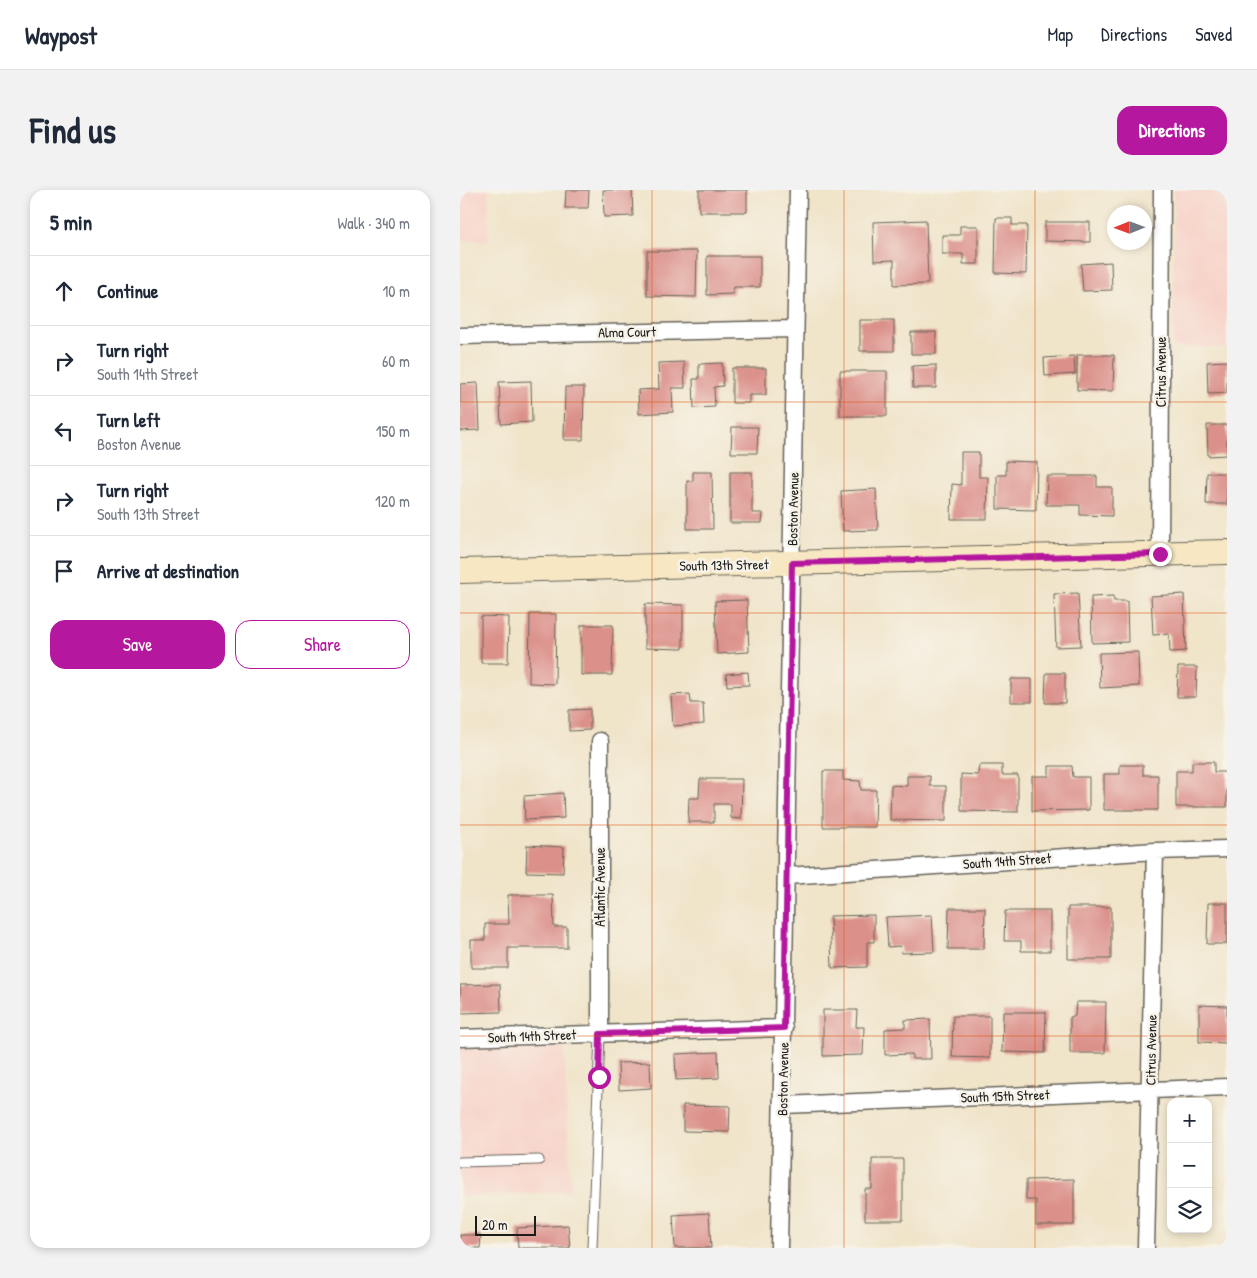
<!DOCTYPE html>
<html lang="en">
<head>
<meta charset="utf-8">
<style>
	:root { --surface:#fff; --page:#f2f2f3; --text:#1f2937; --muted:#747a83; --line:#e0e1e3; --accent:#b5179e }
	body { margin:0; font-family:"Patrick Hand",sans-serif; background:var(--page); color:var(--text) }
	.controls { position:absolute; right:15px; bottom:15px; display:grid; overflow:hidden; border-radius:10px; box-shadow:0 2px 8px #0003 }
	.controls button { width:45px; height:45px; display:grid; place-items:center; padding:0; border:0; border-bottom:1px solid var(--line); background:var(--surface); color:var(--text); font:25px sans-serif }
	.compass { position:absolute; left:647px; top:15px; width:45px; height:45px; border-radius:50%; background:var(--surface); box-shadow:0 2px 8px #0003; rotate:269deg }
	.scale { position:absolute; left:15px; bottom:12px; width:61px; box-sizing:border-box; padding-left:5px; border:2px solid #1c1c1c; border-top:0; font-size:14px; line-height:18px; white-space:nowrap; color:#1c1c1c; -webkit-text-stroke:4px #f7f3e8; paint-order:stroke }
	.stop { position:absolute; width:15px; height:15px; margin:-11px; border:4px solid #b5179e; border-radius:50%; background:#fff }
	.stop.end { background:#b5179e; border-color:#fff; box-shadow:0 1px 5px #0008 }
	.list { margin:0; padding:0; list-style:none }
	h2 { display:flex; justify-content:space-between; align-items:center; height:65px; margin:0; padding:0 20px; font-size:21px }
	h2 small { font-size:16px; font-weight:400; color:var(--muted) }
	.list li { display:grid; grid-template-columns:32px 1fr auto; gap:15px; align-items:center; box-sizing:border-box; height:70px; padding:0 20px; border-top:1px solid var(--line) }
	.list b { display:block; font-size:19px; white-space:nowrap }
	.list p { margin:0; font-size:16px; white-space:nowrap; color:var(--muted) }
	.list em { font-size:16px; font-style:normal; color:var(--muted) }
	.actions { display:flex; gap:10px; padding:15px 20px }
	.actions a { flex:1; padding:11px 0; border:1px solid var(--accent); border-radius:15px; text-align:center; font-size:18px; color:var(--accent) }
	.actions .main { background:var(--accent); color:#fff }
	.icon { flex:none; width:28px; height:28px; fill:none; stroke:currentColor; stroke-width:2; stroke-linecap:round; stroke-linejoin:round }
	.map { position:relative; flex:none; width:767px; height:1058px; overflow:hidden; border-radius:15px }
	header { display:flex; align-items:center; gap:30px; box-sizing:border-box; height:70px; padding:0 25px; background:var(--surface); border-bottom:1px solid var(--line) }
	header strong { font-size:24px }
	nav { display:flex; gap:28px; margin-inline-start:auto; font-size:18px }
	.intro { display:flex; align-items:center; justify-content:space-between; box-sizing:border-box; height:120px; padding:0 30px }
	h1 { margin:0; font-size:35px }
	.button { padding:12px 22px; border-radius:15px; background:var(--accent); color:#fff; font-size:18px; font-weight:700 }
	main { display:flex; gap:30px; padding:0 30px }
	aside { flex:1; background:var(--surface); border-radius:15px; box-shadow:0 2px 8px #0003 }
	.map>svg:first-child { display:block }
	.built { fill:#f7d1c7 }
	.building { fill:#db908a }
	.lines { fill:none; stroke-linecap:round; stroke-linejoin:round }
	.lane-casing { stroke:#666259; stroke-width:11 }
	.street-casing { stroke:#666259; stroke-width:19 }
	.secondary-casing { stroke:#666259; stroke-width:26 }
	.lane { stroke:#fff; stroke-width:9 }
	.street { stroke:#fff; stroke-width:16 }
	.secondary { stroke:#f7e8c3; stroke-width:24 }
	.route { stroke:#b5179e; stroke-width:6 }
	.grid { fill:none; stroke:#de560d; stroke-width:1; stroke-opacity:0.55 }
	.labels { text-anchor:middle; stroke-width:5; stroke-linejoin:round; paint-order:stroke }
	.street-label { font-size:14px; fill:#1c1c1c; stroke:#f7f3e8 }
</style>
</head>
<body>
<header>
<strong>Waypost</strong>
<nav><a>Map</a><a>Directions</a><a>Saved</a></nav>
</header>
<div class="intro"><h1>Find us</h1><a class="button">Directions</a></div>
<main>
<aside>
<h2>5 min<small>Walk · 340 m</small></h2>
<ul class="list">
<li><svg class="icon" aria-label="ahead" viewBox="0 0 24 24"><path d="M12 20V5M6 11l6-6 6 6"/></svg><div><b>Continue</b></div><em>10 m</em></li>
<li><svg class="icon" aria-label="right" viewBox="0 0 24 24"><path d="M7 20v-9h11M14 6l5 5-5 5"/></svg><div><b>Turn right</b><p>South 14th Street</p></div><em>60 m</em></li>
<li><svg class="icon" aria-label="left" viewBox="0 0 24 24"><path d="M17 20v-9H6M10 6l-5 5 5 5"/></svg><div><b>Turn left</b><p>Boston Avenue</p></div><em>150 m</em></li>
<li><svg class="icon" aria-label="right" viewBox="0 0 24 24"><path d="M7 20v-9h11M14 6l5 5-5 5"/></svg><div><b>Turn right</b><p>South 13th Street</p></div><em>120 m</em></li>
<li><svg class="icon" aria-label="arrive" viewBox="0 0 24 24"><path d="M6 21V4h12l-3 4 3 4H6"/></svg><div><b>Arrive at destination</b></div></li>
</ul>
<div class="actions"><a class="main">Save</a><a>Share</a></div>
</aside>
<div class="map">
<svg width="767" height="1058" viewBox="0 0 767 1058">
	<rect width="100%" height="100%" fill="#f7f3e8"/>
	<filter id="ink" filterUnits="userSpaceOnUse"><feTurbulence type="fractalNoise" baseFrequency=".02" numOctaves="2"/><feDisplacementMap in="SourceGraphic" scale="10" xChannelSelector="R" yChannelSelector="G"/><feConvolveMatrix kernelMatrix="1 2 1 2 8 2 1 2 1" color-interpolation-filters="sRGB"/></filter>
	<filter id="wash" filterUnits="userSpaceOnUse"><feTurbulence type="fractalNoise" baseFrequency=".0096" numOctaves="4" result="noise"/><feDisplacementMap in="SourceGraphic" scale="20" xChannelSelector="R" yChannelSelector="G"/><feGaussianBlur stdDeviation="1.12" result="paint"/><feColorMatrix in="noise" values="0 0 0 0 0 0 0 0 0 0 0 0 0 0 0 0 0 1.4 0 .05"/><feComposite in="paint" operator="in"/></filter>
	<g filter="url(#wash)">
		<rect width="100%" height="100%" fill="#f0e4c9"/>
		<!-- built -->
		<path class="built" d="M0,0H28L29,51L0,50Z
			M714,0H767V158L713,157Z
			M104,855L111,1001L0,1007V859Z"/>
		<g id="blocks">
			<!-- building -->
			<path class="building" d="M106,0H129L128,18H105Z
				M143,0H172L173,26L144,27Z
				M239,0H287V22H239Z
				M536,28H552V35H567L566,84L535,83Z
				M466,30L468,94L434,95V70L414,71L413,32Z
				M585,32H630V52L585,51Z
				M500,36H518V74H503V64H482V45H500Z
				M187,61H237L236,107L187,106Z
				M247,66H300V97H274L273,104L247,105Z
				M651,72L652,100L623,101L621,74Z
				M400,130H434V161H400Z
				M451,142H476V164H451Z
				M617,165H654L653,201L617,200Z
				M614,166L615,184L585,186L584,168Z
				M767,171V203L748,204L747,172Z
				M224,172L225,198H212L213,222L179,224L178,200L199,199L198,173Z
				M262,173L263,196L254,197L255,217L234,218L233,189H239V174Z
				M476,175V198H453L452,176Z
				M272,178H306V205H289V213H272Z
				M380,181H427V226H380Z
				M71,191L72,232L41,234L39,192Z
				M18,193L20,240L0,241V194Z
				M105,197H124L123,250H104Z
				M747,235H767V265L748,266Z
				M272,237H298L297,263H271Z
				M501,262H519V287H528L527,329H491L492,294L501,295Z
				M546,271L577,272L576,320L537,319V285H546Z
				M233,282H252L253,339H227V291H233Z
				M270,282H292V323H303L302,333H270Z
				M747,283H767V314H746Z
				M587,286H637V297H652V326L620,325V315H586Z
				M416,299L418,340L383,341L381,301Z
				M618,403L621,456L596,457L594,404Z
				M724,404L726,461L710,462L709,444L693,445L691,406Z
				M653,406L654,411H667L668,452L632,453L631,407Z
				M287,410L289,462L257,464L255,411Z
				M185,414L223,415V459L185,458Z
				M70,424H96L95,494L69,493Z
				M21,426L49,427L48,473H21Z
				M121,435H153L152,485H121Z
				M678,462L679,496L640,498L639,463Z
				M718,477H737L736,507H717Z
				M288,482L289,495L267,496L266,484Z
				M586,483H605V513H585Z
				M551,489H572V512H551Z
				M230,504L231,513H243L244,534L213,536L211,505Z
				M130,519V540L109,541V520Z
				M732,572H754V582H767V617H716V581H732Z
				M519,575H542V585H558V622L501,621V584L518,585Z
				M660,575H683V585H698V620H644V584H660Z
				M589,576H612L613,587H629V620L572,621V586H589Z
				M363,581H383V590L400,591L401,600H416L415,637H363Z
				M447,586H470V596H486V631L430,630L431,595L447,596Z
				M240,589H282L281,629L271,628V614H254V632H228L229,608H239Z
				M103,603L104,628L65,630L64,606Z
				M67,655L104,657L103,683L66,682Z
				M48,705H93L94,737H107V758H48V778H11V750H25V734H49Z
				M748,713H767V754H747Z
				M608,717H651V769H608Z
				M489,718H525L524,759H488Z
				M545,721H590V761H561V751H544Z
				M414,725V752H407V777L372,778L370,726Z
				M472,725L474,762L441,763L440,756L428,757L426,727Z
				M40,794L41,822L1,823L0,795Z
				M616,812H646L645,863H610V827L615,826Z
				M739,815L767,816V853L739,852Z
				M363,820H397L396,837H404L403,865L363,866Z
				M543,822H586L585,863L542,862Z
				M493,826H530V868L492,867Z
				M470,829L471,869H452V864L425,865V839L445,838V830Z
				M258,862L259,888L216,890L215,864Z
				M190,872L191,898L159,900L158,873Z
				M223,915L270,916L269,942L223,941Z
				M412,969H443V1030H405V999H412Z
				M614,989V1035H576V1010H566V990Z
				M249,1023L251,1058H215L213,1025Z
				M108,1035L110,1058H58L57,1038Z
				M0,1045H21L20,1058H0Z"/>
		</g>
	</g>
	<g filter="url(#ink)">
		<use href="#blocks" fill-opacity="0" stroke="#666259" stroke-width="1"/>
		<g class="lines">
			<defs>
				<path id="lane" d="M0,972L79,970
					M132,1058L140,844"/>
				<path id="street" d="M0,146L335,139
					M700,364L702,0
					M327,686L695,661L767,659
					M140,844V551
					M0,848L324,838
					M323,915L767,897
					M319,1058L338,0
					M686,1058L695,661"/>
				<path id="secondary" d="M0,381L767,362"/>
			</defs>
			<!-- lane casing -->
			<use href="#lane" class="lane-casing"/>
			<!-- street casing -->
			<use href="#street" class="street-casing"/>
			<!-- secondary casing -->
			<use href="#secondary" class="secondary-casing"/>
			<!-- lane -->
			<use href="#lane" class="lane"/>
			<!-- street -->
			<use href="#street" class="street"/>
			<!-- secondary -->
			<use href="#secondary" class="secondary"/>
		</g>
	</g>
	<g class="lines" filter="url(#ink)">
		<!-- route -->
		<path class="route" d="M139,887L140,844L324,838L332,373L700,364"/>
	</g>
	<!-- grid -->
	<path class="grid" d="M192,0V1058M384,0V1058M575,0V1058M0,212H767M0,423H767M0,635H767M0,846H767"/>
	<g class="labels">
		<!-- street labels -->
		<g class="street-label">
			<text transform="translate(167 142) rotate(-1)" y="5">Alma Court</text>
			<text transform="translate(701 182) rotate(-90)" y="5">Citrus Avenue</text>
			<text transform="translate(333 319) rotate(-89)" y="5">Boston Avenue</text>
			<text transform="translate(264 375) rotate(-1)" y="5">South 13th Street</text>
			<text transform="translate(547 671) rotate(-4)" y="5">South 14th Street</text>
			<text transform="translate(140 697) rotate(-90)" y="5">Atlantic Avenue</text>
			<text transform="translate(72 846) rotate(-2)" y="5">South 14th Street</text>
			<text transform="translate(691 860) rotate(-89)" y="5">Citrus Avenue</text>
			<text transform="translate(323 889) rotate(-89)" y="5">Boston Avenue</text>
			<text transform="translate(545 906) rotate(-2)" y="5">South 15th Street</text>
		</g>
	</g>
</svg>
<div class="controls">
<button>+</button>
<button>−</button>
<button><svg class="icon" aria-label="layers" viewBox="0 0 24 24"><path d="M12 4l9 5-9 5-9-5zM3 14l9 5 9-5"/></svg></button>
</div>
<svg class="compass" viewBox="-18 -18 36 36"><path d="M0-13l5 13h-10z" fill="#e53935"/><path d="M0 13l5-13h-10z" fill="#747a83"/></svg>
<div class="scale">20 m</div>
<div class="stop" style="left:139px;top:887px"></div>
<div class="stop end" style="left:700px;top:364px"></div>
</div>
</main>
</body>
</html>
